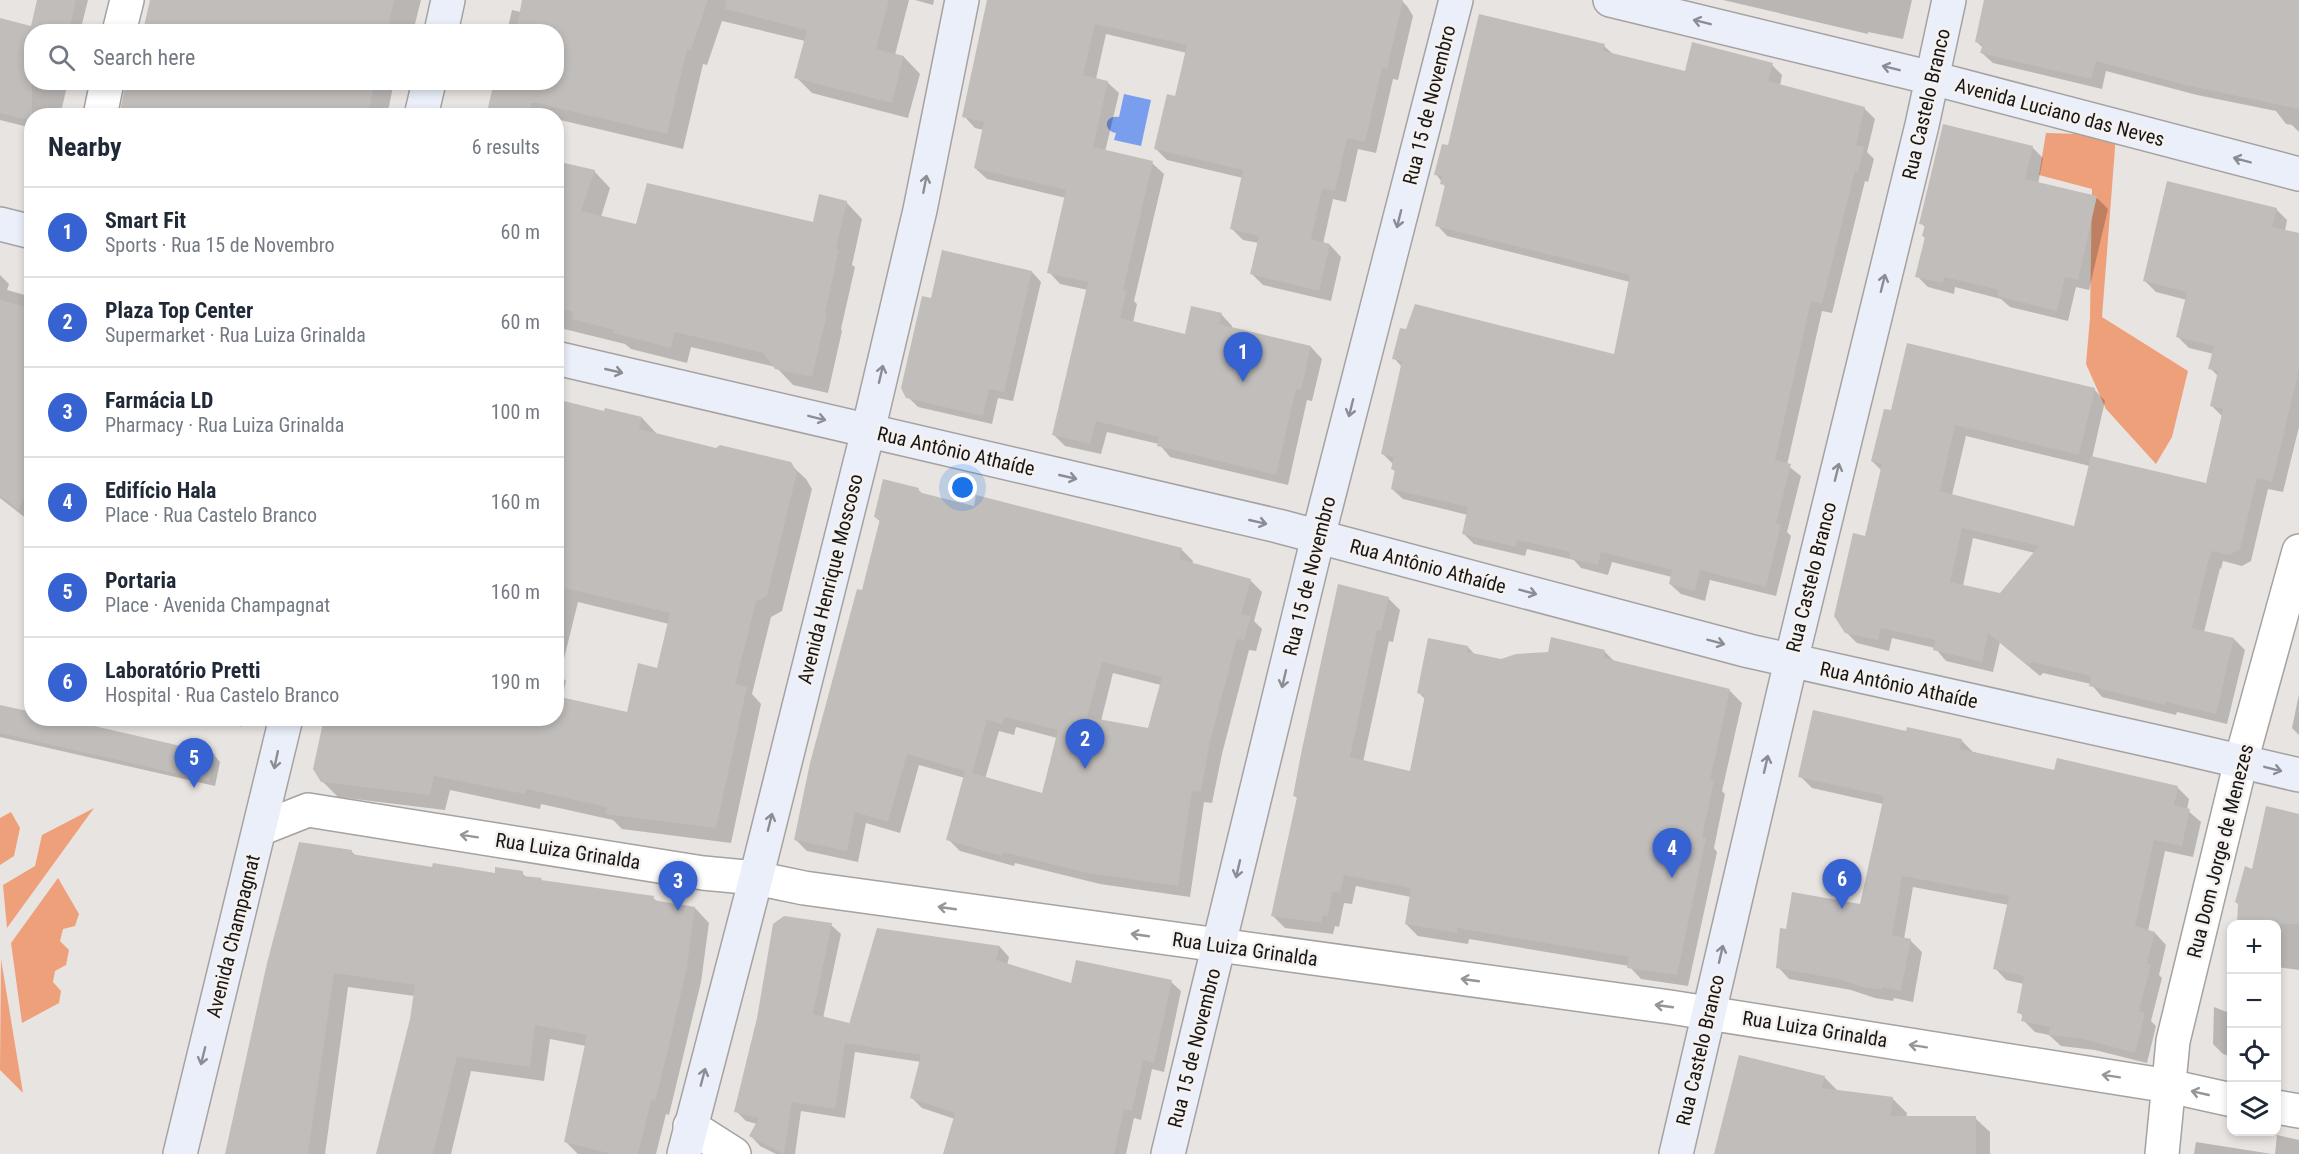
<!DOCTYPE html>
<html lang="en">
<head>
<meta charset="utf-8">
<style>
	:root { --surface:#fff; --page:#f6f6f7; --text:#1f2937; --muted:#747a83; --line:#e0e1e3; --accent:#3662d2 }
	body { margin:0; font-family:"Roboto Condensed",sans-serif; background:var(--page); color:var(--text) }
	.controls { position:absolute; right:18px; bottom:18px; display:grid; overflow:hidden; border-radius:12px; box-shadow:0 3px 9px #0003 }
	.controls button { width:54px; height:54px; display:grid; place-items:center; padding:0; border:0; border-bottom:2px solid var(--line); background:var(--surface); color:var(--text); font:30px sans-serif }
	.you { position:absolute; left:963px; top:488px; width:21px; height:21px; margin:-15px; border:4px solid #fff; border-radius:50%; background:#1a73e8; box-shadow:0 0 0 9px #1a73e833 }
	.badge { display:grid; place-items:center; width:39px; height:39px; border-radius:50%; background:var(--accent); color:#fff; font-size:20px; font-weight:700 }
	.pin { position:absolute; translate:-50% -50px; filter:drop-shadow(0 2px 3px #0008) }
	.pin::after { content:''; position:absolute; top:32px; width:21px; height:18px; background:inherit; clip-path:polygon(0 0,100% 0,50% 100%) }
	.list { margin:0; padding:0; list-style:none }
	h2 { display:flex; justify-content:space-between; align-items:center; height:78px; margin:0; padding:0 24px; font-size:26px }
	h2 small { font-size:20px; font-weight:400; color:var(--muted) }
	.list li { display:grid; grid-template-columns:39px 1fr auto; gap:18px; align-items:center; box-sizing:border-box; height:90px; padding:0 24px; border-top:2px solid var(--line) }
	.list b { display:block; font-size:22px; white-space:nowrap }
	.list p { margin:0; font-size:20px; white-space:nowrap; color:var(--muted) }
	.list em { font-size:20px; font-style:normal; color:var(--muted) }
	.icon { flex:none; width:33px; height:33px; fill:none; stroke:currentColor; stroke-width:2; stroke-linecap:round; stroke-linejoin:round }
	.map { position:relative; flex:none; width:2299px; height:1154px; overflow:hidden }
	.search { position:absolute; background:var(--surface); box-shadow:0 3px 9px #0003; left:24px; top:24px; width:540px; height:66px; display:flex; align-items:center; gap:15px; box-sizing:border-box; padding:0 21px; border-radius:24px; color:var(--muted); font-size:22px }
	.panel { position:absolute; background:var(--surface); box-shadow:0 3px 9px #0003; left:24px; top:108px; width:540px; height:618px; border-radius:24px }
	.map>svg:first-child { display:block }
	.green { fill:#eea07a }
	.water { fill:#7a9eee }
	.shadow { fill:#0003; fill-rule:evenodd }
	.building { fill:#c0bdbb; fill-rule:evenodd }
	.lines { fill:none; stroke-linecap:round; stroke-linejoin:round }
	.street-casing { stroke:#a5a2a0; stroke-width:36 }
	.secondary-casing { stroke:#a5a2a0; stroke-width:36 }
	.street { stroke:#fff; stroke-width:33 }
	.secondary { stroke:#eaeffa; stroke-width:33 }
	.oneway { stroke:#8c8d93 }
	.oneway2 { stroke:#979696 }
	.labels { text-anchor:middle; stroke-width:5; stroke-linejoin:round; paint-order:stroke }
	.street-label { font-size:20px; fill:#181616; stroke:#f5f1ef }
</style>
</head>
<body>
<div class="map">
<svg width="2299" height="1154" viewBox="0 0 2299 1154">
	<rect width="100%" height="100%" fill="#e8e4e2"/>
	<!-- green -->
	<path class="green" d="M2046,133L2116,135L2102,317L2188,371L2172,437L2156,464L2106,409L2086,364L2090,318L2092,189L2039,175Z
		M94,808L7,928L3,885L35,866L42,835Z
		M11,812L20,828L14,856L0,865V818Z
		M58,878L79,914L75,926L63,929L60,941L69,950L66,965L55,971L53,982L61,991L59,1003L22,1023L11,943Z
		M1,959L23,1093L0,1070Z"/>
	<!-- water -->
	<path class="water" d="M1124,94L1151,100L1141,146L1114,140L1116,133C1102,130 1105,114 1119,117Z"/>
	<!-- shadow -->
	<path class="shadow" d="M39,0H88L80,32H32V82H68L60,116H32V128L0,120V20L32,28Z
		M151,0H421L413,32H151L145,25Z
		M523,0H909L895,55L904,57L920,74L908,118L812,93L796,77L805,41L722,21L707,65L703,64L683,149L556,119V116H487L556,82V32H507L512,10L521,12Z
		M915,0H934L933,5Z
		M989,0H1401L1407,6L1413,16L1398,80L1393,79L1376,153L1358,149L1346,202L1333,199L1323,244L1330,245L1341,257L1331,301L1263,285L1252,274L1259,243L1243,240L1231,228L1243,178L1167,160L1156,149L1176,98L1187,53L1106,34L1096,79L1107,82L1119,93L1105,152L1152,163L1164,174L1134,301L1137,304L1133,323L1186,336L1221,314L1232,326V329L1311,347L1322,359L1312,401L1307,400L1288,485L1170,457L1159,444L1107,432L1101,454L1065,446L1053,434L1088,290L1060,284L1049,272L1066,198L987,179L975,168L984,130L975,128L964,116Z
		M1723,0H1912L1903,39L1868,32V34Z
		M1986,0H2299V132L2292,125L2286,124L2276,111L2197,95L2106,71L2102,89L1993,63L1982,53L1983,48L1976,41Z
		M1604,46L1614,55L1686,73L1772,65L1782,75L1780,86L1864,108L1875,119L1867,152L1874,159L1868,182L1865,181L1832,313L1822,311L1787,465L1801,476L1787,532L1791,536L1776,596L1710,580L1705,601L1681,594L1670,584L1672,577L1612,562L1608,575L1581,568L1574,560L1527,549L1525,556L1474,544L1464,534L1468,515L1403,499L1392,489L1396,472L1392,469L1393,464L1382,453L1402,367L1394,358L1615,355L1630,282L1447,236L1437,225L1446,188L1436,174L1449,147Z
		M140,82H394L387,116H121Z
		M2032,147L2043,158L2038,184L2097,198L2108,209L2089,290L2076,287L2068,321L2010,307L2001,299L1955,287L1954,294L1928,287L1917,276L1926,239L1923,236L1926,228L1921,223Z
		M556,163L594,171L610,188L601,217L637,226L814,223L846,202L862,219L852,265L855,267L841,329L842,331L828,393L793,385L776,367L691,347L687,363L631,349L625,344L556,327Z
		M2276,209L2287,220L2285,231L2299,235V427L2283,492L2268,489L2251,561L2242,566L2223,561L2221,569L2220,568L2204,632L2234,639L2245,650L2227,724L2177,712L2176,715L2102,697L2091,684L2043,673L2040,676L2000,642L1993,672L1946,661L1935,648L1892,638L1889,651L1857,643L1846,632L1882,471L1872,461L1892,412L2094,389L2105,401L2092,458L2207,485L2222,416L2212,406L2219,377L2210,368L2214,354L2189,348L2178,337L2187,300L2156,292L2145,281ZM1966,436L2090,466L2075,528L1952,495ZM1973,538L2035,553L2001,595L1963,586Z
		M1032,272L1041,282L1013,401L998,398L992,424L918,407L908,397L932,300Z
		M0,275L9,284L7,290L32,297V523L0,498Z
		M556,401L605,413L606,410L642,418L657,434L716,449L790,464L806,479L812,489L782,611L771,617L752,694L761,704L731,843L622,829L613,820L541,804L540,809L450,790L445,810L338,797L322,781L556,718ZM578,602L669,624L658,669L629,713L562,699L566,681L560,675Z
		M918,490L923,494L975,508L1181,549L1193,561L1192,564L1250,580L1262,592L1254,621L1262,629L1256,651L1249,650L1222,754L1212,803L1204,802L1190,897L1100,884L1015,863L1014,866L960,851L948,839L965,778L919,765L900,833L866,823L858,862L807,851L795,839L881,522L875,517ZM1113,673L1161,685L1149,730L1101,721ZM1016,727L1057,738L1043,795L985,779L999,731L1014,735Z
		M1388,598L1400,610L1393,642L1389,641L1363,762L1412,772L1425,699L1419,693L1468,647L1476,656L1501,661L1605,652L1616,663L1730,691L1742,703L1722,791L1725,794L1714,848L1717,852L1688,986L1641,979L1629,966L1469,939L1468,944L1418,936L1406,924L1411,897L1356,886L1352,904L1344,903L1339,927L1335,926L1333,934L1285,928L1273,916L1298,799L1294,795Z
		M2299,694V735L2292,728Z
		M0,707L32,718H51L215,756L220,762L215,786L0,737Z
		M231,718H247L241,727Z
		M1907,732L1961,740L1973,752L2055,771L2177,787L2189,799L2187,810L2201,822L2193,857L2165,851L2148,931L2155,933L2166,945L2159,975L2162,978L2151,1021L2156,1026L2147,1063L2095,1050L2061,1046L2049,1035L2035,1032L2023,1020L2024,1017L2019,1012L2024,984L2006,980L1995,968L2009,905L1913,887L1904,939L1911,941L1922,952L1913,1002L1894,998L1893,1001L1875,998L1851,990L1789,979L1778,967L1787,931L1861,905L1883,804L1812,788L1800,776Z
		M2299,816V970L2276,967V924H2239L2240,905L2253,871Z
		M351,851L357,857L434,869L496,874L522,873L527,878L543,882L653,898L658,902L695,908L709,923L701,982L669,1115L666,1114L656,1154H578L566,1142L586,1046L550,1039L544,1081L471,1071L451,1154H378L411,1019L415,996L348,987L325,1154H226Z
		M831,925L841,934L823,1018L850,1026L878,930L1000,947L1009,957L1007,965L1072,985L1171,982L1181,991L1164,1072L1152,1069L1141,1120L1134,1118L1126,1154H944L955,1119L922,1108L912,1098L921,1062L855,1052L845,1118L801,1111L795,1154H776L760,1146L751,1136L757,1124L746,1121L736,1111Z
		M2214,1007L2232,1014V1057L2223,1054L2213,1044Z
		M2276,1047L2281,1074L2276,1073Z
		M1824,1077L1843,1096L1829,1154H1716Z
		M1892,1098L1907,1113L1906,1118H1975L1990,1132V1154H1854Z
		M2277,1135L2299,1140V1154H2275Z
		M2196,1142L2272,1154H2194Z"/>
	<!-- building -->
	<path class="building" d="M37,0H76L69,32H32V121L0,113V18L31,26Z
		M150,0H394L387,32H167L144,26Z
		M522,0H708L691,50L687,49L667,134L532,102L529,116H486L494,82H556V32H516Z
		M726,0H889L876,49L904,56L892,103L794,78L807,30L725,9Z
		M987,0H1403L1387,69L1382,68L1365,142L1347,138L1335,191L1322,189L1311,239L1330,244L1319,291L1250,274L1259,236L1230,229L1243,170L1154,149L1167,94L1175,96L1187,45L1095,24L1083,75L1108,81L1093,147L1153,161L1123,290L1127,291L1120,318L1185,334L1191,306L1222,313L1219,324L1311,346L1301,390L1296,389L1276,475L1157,446L1159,437L1096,421L1090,444L1052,435L1088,282L1047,273L1066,190L974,168L984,122L962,117Z
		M1984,0H2299V109L2185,85L2096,61L2091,79L1980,53L1983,44L1975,42Z
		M1479,14L1605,44L1603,51L1685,71L1692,42L1773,63L1768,81L1865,107L1856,145L1864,147L1858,172L1855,171L1822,304L1811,301L1775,460L1791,464L1776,523L1781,524L1766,587L1700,570L1695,591L1669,584L1672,570L1601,552L1598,565L1569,558L1570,552L1517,540L1515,547L1462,534L1468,507L1391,489L1395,470L1391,469L1394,457L1381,454L1402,361L1392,359L1400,328L1406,329L1415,304L1614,354L1630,275L1435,226L1445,185L1440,184L1442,176L1434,175L1442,144L1448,145Z
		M126,82H375L367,116H119Z
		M1943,124L2033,146L2025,179L2097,196L2078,280L2065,277L2057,311L1997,296L1999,290L1944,277L1943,283L1915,277L1925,237L1922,236L1925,225L1919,224Z
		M556,161L595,170L581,211L636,224L647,183L813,222L819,194L847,201L836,249L839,250L825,313L827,314L812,377L775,369L763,353L675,332L671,348L613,333L614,330L572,319L574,312L556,308Z
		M2167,181L2277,208L2272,227L2299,233V370L2272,482L2257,478L2240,549L2230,555L2212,551L2210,558H2209L2192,628L2234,638L2216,714L2166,702L2165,705L2089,686L2091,676L2032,662L2028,666L1988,633L1982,662L1933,650L1935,640L1881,628L1878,640L1845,633L1834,616L1853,533L1865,536L1882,464L1871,461L1884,409L1891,410L1907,343L2095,388L2079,455L1955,425L1940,491L2074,526L2091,456L2206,483L2223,409L2210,406L2218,371L2208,369L2214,346L2176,337L2187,292L2143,281ZM1962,528L2039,546L2000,593L1950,582Z
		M942,250L1032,271L1004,392L989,389L983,416L906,398L901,388L922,296L931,298Z
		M0,300L32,308V478L19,510L0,496Z
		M556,399L604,411L605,408L642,417L639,429L716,448L720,445L791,462L797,472L767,596L756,602L735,684L747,687L716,828L605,814L607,807L526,789L525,794L434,776L430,795L321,782L313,769L324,718H556V696L627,712L638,663L657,668L670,613L556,586Z
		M883,479L919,488L918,492L974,506L976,495L1182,548L1179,559L1251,579L1241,614L1251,616L1244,640L1237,639L1210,741L1201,792L1192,791L1178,886L1087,873L1003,852L1002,856L946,840L965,771L1042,793L1058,730L1005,717L1002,724L987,720L972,773L907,754L888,822L855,812L847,851L794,840L810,763L857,589L862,590L880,519L874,517ZM1102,662L1162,677L1148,728L1087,717Z
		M1338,584L1389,597L1381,631L1377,630L1350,757L1410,771L1425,695L1417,693L1428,638L1468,646L1467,652L1501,659L1516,654L1548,652L1551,637L1605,650L1604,658L1730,689L1710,780L1714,781L1702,837L1706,838L1677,975L1627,968L1629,957L1457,928V933L1405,924L1411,888L1344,875L1340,893L1332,892L1328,916L1323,915L1321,923L1271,916L1297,797L1293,796L1302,749Z
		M0,705L32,712V718H60L215,754L209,781L0,733Z
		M1813,710L1906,731L1907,727L1962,739L1960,749L2054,770L2057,758L2178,786L2174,805L2190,809L2182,846L2154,840L2135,926L2155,932L2147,964L2151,965L2139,1011L2145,1013L2135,1053L2083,1039L2048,1035L2050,1027L2021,1021L2023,1014L2017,1013L2024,976L1993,969L2009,896L1902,876L1892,935L1911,939L1901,991L1882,987V990L1862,987L1838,979L1776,968L1780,928L1786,929L1792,892L1860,904L1884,796L1798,777Z
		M2266,806L2299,814V924H2237L2238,904L2235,902L2245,866L2252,869Z
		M299,842L352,850L351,854L432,867L433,863L495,873V867L523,871V876L542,878L541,880L654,896L653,900L695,907L687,967L667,1054L655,1101L651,1100L638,1154H612L564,1142L587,1035L535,1025L530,1067L457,1057L433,1154H376L410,1019L415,985L334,973L308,1154H225L267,963Z
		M784,916L832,923L813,1014L849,1023L847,1031L877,928L1000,946L996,960L1071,983L1076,960L1172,980L1154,1063L1143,1060L1132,1111L1124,1109L1114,1154H943L955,1113L910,1098L921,1055L845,1043L835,1109L792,1102L784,1154L749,1136L759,1118L734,1112L757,1018L773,924Z
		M1739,1055L1825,1076L1822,1088L1893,1097L1890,1116H1976V1154H1714Z"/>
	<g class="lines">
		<defs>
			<path id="street" d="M119,32L127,0
				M100,116L107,82
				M260,829L308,810L703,873L756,878L804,888L1670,1007L2169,1086L2232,1100
				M2276,1107L2299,1111
				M690,1126L734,1154
				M2162,1154L2173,1041L2241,761L2299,551"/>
			<path id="secondary" d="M1610,0L1932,78L2299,174
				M441,32L448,0
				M421,116L429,82
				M0,224L32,232
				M556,358L1278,526L1749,651L2175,746L2299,775
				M180,1154L286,718
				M684,1154L756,878L868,431L920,210L962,0
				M1168,1154L1318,537L1456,0
				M1676,1154L1791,661L1922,125L1949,0"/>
		</defs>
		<!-- street casing -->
		<use href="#street" class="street-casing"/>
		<!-- secondary casing -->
		<use href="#secondary" class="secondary-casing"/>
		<!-- street -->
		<use href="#street" class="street"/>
		<!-- secondary -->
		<use href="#secondary" class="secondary"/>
	</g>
	<!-- one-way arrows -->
	<defs><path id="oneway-shaft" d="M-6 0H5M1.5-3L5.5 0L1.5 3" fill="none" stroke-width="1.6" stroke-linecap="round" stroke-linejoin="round" transform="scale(1.5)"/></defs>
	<g class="oneway">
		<use href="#oneway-shaft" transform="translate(1702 22) rotate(-166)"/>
		<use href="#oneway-shaft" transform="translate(1891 68) rotate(-166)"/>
		<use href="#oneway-shaft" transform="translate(2242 160) rotate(-165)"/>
		<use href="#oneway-shaft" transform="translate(925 184) rotate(-79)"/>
		<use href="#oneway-shaft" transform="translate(1399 219) rotate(104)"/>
		<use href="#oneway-shaft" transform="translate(1883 283) rotate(-76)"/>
		<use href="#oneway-shaft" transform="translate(614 371) rotate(13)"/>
		<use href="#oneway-shaft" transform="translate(881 374) rotate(-77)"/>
		<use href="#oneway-shaft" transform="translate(1351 408) rotate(104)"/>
		<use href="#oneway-shaft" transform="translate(817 418) rotate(14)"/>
		<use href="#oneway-shaft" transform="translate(1837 472) rotate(-76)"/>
		<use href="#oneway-shaft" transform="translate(1068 477) rotate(13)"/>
		<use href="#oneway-shaft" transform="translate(1258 522) rotate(13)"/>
		<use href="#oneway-shaft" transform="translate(1528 592) rotate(15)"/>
		<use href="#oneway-shaft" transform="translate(1716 642) rotate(15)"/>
		<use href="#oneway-shaft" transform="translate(1284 679) rotate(103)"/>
		<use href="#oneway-shaft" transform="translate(276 760) rotate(102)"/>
		<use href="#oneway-shaft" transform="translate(1766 764) rotate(-77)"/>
		<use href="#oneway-shaft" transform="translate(2273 769) rotate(14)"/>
		<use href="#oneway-shaft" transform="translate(770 822) rotate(-76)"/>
		<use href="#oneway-shaft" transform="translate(1238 869) rotate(103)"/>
		<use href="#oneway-shaft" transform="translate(1721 954) rotate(-77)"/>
		<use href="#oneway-shaft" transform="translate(203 1056) rotate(104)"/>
		<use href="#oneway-shaft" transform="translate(703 1077) rotate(-75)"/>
	</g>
	<g class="oneway2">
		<use href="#oneway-shaft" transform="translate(469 836) rotate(-171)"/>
		<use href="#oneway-shaft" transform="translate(947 908) rotate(-172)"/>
		<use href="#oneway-shaft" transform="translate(1140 935) rotate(-172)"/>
		<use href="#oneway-shaft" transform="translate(1470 980) rotate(-172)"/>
		<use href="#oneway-shaft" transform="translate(1664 1006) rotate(-172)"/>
		<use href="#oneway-shaft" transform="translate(1918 1046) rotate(-171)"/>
		<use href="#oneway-shaft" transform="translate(2111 1076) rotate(-171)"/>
		<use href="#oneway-shaft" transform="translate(2200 1093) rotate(-167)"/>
	</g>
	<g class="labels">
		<!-- street labels -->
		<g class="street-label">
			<text transform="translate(1926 104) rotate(-77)" y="7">Rua Castelo Branco</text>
			<text transform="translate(1429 105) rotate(-76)" y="7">Rua 15 de Novembro</text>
			<text transform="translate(2060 112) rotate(15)" y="7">Avenida Luciano das Neves</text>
			<text transform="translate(956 451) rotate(13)" y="7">Rua Antônio Athaíde</text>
			<text transform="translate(1428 566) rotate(15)" y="7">Rua Antônio Athaíde</text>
			<text transform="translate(1309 576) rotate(-76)" y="7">Rua 15 de Novembro</text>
			<text transform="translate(1811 577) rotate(-76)" y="7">Rua Castelo Branco</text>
			<text transform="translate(830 579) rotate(-76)" y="7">Avenida Henrique Moscoso</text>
			<text transform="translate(1899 685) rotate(12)" y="7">Rua Antônio Athaíde</text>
			<text transform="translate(568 851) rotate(9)" y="7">Rua Luiza Grinalda</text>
			<text transform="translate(2220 851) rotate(-76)" y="7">Rua Dom Jorge de Menezes</text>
			<text transform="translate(233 936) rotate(-76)" y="7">Avenida Champagnat</text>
			<text transform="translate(1245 949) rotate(8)" y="7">Rua Luiza Grinalda</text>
			<text transform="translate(1815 1029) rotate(9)" y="7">Rua Luiza Grinalda</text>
			<text transform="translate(1194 1048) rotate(-76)" y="7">Rua 15 de Novembro</text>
			<text transform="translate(1700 1050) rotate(-77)" y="7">Rua Castelo Branco</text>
		</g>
	</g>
</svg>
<div class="controls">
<button>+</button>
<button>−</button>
<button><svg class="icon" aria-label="locate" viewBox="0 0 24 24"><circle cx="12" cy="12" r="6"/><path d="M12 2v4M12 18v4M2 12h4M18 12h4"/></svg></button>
<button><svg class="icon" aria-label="layers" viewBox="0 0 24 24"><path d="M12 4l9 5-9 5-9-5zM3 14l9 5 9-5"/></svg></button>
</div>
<div class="you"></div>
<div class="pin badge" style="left:1243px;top:382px">1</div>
<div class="pin badge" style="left:1085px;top:769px">2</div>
<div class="pin badge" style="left:678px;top:911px">3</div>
<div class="pin badge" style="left:1672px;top:878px">4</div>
<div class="pin badge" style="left:194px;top:788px">5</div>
<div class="pin badge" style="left:1842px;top:909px">6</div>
<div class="search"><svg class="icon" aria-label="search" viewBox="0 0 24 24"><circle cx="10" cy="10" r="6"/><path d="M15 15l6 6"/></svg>Search here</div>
<section class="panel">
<h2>Nearby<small>6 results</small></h2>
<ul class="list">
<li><span class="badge">1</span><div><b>Smart Fit</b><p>Sports · Rua 15 de Novembro</p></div><em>60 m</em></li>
<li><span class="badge">2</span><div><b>Plaza Top Center</b><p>Supermarket · Rua Luiza Grinalda</p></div><em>60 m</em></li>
<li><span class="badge">3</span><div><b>Farmácia LD</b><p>Pharmacy · Rua Luiza Grinalda</p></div><em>100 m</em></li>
<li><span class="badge">4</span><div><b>Edifício Hala</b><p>Place · Rua Castelo Branco</p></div><em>160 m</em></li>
<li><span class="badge">5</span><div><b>Portaria</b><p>Place · Avenida Champagnat</p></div><em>160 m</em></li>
<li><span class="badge">6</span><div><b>Laboratório Pretti</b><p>Hospital · Rua Castelo Branco</p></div><em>190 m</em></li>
</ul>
</section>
</div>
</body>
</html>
